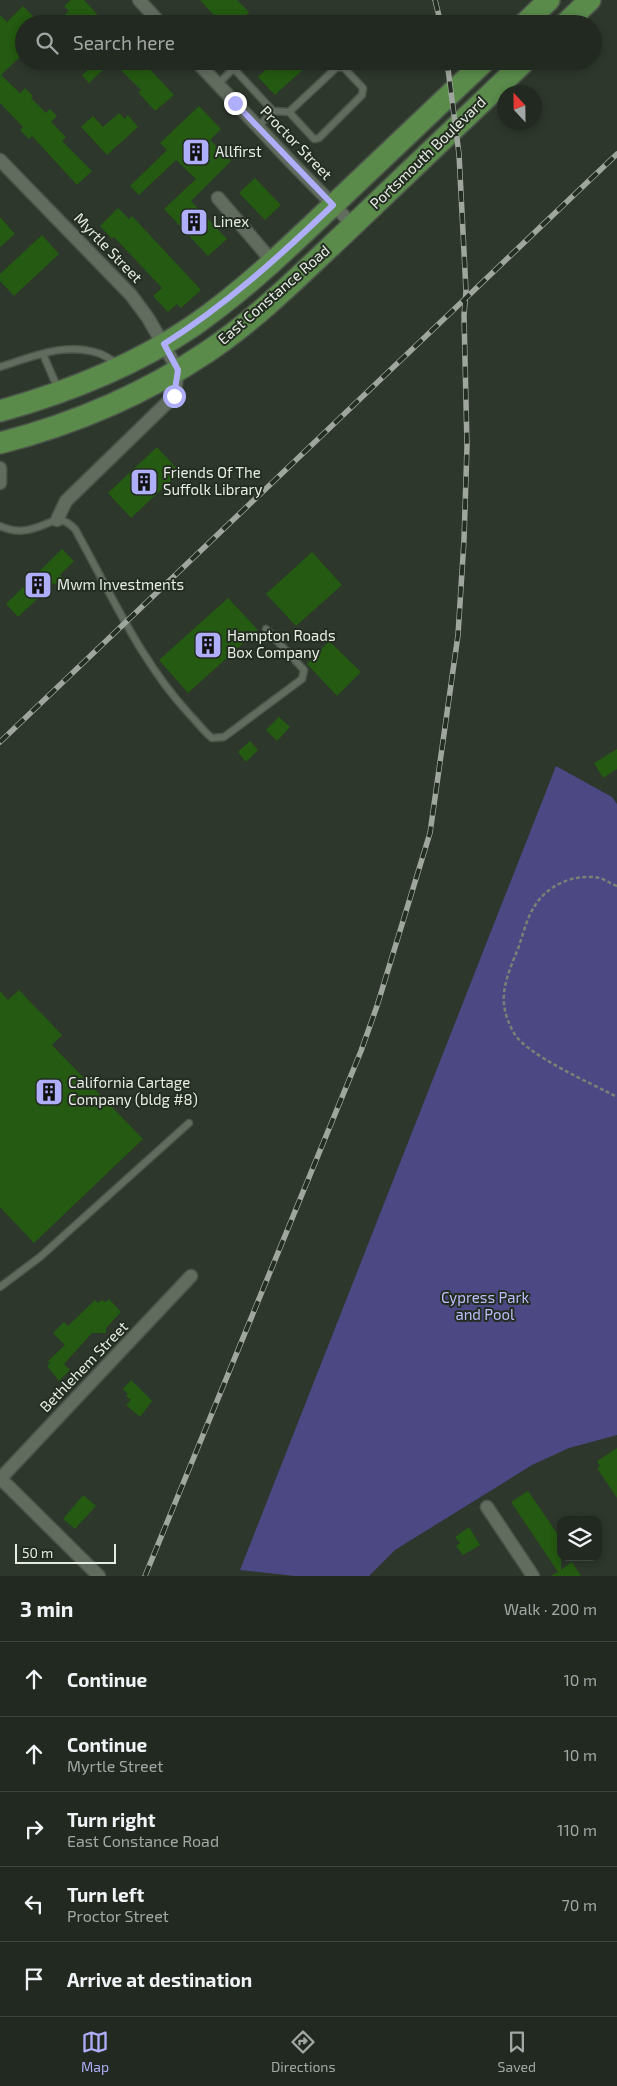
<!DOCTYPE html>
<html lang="en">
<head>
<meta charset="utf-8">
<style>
	:root { --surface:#222920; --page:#2e352d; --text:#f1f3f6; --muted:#a2a6a5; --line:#3f453e; --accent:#afaefa }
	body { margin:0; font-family:"Exo 2",sans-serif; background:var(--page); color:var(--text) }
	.controls { position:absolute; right:15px; bottom:15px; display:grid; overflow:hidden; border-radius:10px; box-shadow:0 2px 8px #0003 }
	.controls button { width:45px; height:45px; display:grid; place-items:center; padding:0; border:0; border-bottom:1px solid var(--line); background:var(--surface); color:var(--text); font:25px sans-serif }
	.compass { position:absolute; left:497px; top:85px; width:45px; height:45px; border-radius:50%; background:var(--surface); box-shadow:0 2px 8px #0003; rotate:338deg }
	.scale { position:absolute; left:15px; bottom:12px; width:101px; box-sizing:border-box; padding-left:5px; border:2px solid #e6ece4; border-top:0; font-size:14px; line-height:18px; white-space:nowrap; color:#e6ece4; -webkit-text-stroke:4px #242d21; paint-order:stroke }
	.stop { position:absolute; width:15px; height:15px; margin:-11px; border:4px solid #afaefa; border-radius:50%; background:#fff }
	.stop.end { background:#afaefa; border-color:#fff; box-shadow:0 1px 5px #0008 }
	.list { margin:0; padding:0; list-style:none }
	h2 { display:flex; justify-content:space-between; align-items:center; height:65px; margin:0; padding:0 20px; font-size:21px }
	h2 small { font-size:16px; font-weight:400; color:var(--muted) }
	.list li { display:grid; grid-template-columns:32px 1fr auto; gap:15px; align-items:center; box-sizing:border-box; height:75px; padding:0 20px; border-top:1px solid var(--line) }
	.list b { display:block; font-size:19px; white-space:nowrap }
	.list p { margin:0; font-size:16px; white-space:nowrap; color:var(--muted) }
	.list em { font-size:16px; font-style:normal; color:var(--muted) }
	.icon { flex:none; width:28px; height:28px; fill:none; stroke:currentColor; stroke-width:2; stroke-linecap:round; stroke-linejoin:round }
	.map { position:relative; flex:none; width:617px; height:1576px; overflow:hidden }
	.search { position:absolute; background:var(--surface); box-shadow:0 2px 8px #0003; left:15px; right:15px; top:15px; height:55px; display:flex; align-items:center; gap:12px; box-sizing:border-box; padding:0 18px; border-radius:28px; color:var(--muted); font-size:19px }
	.sheet { height:440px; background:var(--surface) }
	nav { display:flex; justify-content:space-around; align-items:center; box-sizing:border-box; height:70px; border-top:1px solid var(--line); background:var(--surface); font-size:14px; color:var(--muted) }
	nav a { display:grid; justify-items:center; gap:2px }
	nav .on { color:var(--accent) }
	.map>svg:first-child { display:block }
	.green { fill:#4b4883 }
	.building { fill:#245a11 }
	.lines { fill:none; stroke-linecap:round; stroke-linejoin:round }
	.service-casing { stroke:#4b5449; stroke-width:9 }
	.minor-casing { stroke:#4b5449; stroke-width:15 }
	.primary-casing { stroke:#4b5449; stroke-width:24 }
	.path { stroke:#798177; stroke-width:2.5; stroke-dasharray:4 2.5; stroke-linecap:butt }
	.service { stroke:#616c5f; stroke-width:6 }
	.minor { stroke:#616c5f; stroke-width:12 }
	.primary { stroke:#5a8b4b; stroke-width:21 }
	.rail-casing { stroke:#9fa69d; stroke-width:5.5 }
	.rail { stroke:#242d21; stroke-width:4; stroke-dasharray:11; stroke-linecap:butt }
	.route { stroke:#afaefa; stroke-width:6 }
	.labels { text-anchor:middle; stroke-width:4; stroke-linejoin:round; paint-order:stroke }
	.street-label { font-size:15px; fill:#e6ece4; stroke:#242d21 }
	.poi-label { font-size:15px; fill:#e6ece4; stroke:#242d21; text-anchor:start }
	.park-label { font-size:15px; fill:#bdbefd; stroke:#242d21 }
</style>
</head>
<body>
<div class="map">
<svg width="617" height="1576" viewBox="0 0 617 1576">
	<rect width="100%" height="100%" fill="#2d372b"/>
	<!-- green -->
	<path class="green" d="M556,766L612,797L617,804V1435L569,1448L532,1465L395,1550L369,1576H295L240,1570Z"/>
	<!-- building -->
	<path class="building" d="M71,0H84L106,24H55L69,11L64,6Z
		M200,0H237L249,12L247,15L255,24H222Z
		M23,6L35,18L29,24H24V53L1,75L20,93L25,88L33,96L31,98L46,113L50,109L57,116L51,122L66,137L62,141L92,171L77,185L32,136L29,139L20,130L23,127L0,103V15L7,22Z
		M79,61H96L104,69L89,83L82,75L87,71Z
		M112,61H142L174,95L155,111L138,92L141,90Z
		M275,61H312L275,95L258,77Z
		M199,106L221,129L210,140L231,161L191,201L227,239L208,256L164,209L196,179L176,160L139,195L130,186L167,150L160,143Z
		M119,113L125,119L128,115L138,127L107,155L81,127L93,116L103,127Z
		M255,178L281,205L265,220L239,193Z
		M118,208L129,219L132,216L201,290L181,308L177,304L168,312L153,296L162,288L114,237L112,239L100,226Z
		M0,217L15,234L0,247Z
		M42,235L59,254L14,296L0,281V274Z
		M157,447L180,472L131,518L108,493Z
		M62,549L74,561L60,575L65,580L58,587L54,583L18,617L6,604Z
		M312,552L342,585L296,626L266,594Z
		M228,598L258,630L188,693L159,660Z
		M329,641L361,672L337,696L307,664Z
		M279,717L290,727L277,741L266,730Z
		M250,741L258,750L246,762L238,752Z
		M617,749V769L603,778L594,763Z
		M19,990L62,1035L52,1045L143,1139L34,1243L0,1207V991L8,1000Z
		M109,1299L121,1312L106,1328V1333H92L64,1364L70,1370L59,1381L47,1366L50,1363L48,1361L65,1345L53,1333L64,1322L68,1326L95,1300L98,1303L101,1300L106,1302Z
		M131,1380L152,1401L140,1417L126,1405L131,1400L126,1396L128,1394L123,1389Z
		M617,1448V1498L597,1468L600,1466L597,1461Z
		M528,1491L561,1539V1570L572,1562L581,1576H551L558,1572L511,1502Z
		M83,1495L96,1506L75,1529L63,1519Z
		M469,1527L480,1545L463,1555L456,1546L460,1543L455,1537Z"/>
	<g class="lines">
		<defs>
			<path id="service" d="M218,84L232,70L236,71L273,111L289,112L336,68L343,67L363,88L362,95L319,138L314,139L289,112
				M258,127L273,111
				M43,354L58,389
				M0,367C32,357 64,342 98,353C105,355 111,360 118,364
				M0,526C11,531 24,532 35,528C52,523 59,513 75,529C110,592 141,663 191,716C198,723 204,732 212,738L224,737L302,679L304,670L266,629
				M0,1287L40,1257L189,1123"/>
			<path id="minor" d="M139,0L161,24
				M196,61L291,162L353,225
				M0,160L131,295L148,318L178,370L174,396L66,501L57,520
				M218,198L272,261
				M0,468V483
				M0,1478L99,1576
				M0,1479L191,1276
				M487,1507L533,1576"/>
			<path id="primary" d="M524,24L549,0
				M565,24L590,0
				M0,411C68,392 134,366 193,326C242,292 285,251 328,210C380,161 432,111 485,61
				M0,443C74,424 143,395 207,352C258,318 302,273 347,231C406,174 466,118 525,61"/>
		</defs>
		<!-- service casing -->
		<use href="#service" class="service-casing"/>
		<!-- minor casing -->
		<use href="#minor" class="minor-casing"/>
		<!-- primary casing -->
		<use href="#primary" class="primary-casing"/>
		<!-- path -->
		<path class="path" d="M617,886C611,884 606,880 600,878C574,873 547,885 534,907C527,918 523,934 519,946C506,979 495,1000 514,1033C526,1055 593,1084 617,1097"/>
		<!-- service -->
		<use href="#service" class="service"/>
		<!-- minor -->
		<use href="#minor" class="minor"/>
		<!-- primary -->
		<use href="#primary" class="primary"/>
		<defs>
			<path id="rail" d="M435,0L441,24
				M0,742L617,154
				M145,1576L361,1051L377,1006L430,833L458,635L464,540L467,446L464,315L466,291L459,154L447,61"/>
		</defs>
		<!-- rail casing -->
		<use href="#rail" class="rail-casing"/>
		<!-- rail -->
		<use href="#rail" class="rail"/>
	</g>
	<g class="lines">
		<!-- route -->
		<path class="route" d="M174,396L178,370L164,344C226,305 280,256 333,205L235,103"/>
	</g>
	<!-- icons -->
	<defs>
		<symbol id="building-square" viewBox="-11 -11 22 22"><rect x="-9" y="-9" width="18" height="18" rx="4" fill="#afaefa" stroke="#242d21"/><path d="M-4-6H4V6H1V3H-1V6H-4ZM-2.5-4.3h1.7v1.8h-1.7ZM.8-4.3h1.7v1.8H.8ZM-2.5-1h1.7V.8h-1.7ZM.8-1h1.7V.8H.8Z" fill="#111"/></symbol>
	</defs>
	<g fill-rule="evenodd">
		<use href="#building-square" x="180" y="136" width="32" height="32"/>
		<use href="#building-square" x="178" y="206" width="32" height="32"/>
		<use href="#building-square" x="128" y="466" width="32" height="32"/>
		<use href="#building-square" x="22" y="569" width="32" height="32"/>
		<use href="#building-square" x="192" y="629" width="32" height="32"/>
		<use href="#building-square" x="33" y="1076" width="32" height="32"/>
	</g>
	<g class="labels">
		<!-- street labels -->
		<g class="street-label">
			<text transform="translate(296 143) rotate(46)" y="5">Proctor Street</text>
			<text transform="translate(428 153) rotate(-44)" y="5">Portsmouth Boulevard</text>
			<text transform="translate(108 248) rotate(46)" y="5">Myrtle Street</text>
			<text transform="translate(274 295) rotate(-41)" y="5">East Constance Road</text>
			<text transform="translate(84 1367) rotate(-46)" y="5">Bethlehem Street</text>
		</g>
		<!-- poi labels -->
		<g class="poi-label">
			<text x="215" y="157">Allfirst</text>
			<text x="213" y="227">Linex</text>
			<text x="163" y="478">Friends Of The<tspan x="163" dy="17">Suffolk Library</tspan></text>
			<text x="57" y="590">Mwm Investments</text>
			<text x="227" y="641">Hampton Roads<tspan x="227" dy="17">Box Company</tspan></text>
			<text x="68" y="1088">California Cartage<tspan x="68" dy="17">Company (bldg #8)</tspan></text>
		</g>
		<!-- park labels -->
		<g class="park-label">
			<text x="485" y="1303">Cypress Park<tspan x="485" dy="17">and Pool</tspan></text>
		</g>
	</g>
</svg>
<div class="controls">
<button><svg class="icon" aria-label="layers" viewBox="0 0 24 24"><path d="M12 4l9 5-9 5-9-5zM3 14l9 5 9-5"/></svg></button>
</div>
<svg class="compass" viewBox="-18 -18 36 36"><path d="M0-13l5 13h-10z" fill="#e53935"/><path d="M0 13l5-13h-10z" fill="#a2a6a5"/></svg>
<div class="scale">50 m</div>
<div class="stop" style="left:174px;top:396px"></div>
<div class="stop end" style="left:235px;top:103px"></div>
<div class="search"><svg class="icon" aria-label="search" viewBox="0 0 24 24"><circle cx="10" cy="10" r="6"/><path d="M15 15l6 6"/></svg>Search here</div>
</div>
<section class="sheet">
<h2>3 min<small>Walk · 200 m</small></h2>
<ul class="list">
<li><svg class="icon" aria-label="ahead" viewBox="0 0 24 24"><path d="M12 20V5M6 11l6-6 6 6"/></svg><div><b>Continue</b></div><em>10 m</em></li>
<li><svg class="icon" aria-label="ahead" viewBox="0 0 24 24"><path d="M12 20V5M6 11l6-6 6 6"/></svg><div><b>Continue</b><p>Myrtle Street</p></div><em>10 m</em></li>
<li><svg class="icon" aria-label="right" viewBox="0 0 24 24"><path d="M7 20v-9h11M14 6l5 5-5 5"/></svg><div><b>Turn right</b><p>East Constance Road</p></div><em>110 m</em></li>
<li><svg class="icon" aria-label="left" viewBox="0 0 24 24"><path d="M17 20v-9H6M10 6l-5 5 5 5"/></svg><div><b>Turn left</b><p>Proctor Street</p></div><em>70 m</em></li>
<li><svg class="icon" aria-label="arrive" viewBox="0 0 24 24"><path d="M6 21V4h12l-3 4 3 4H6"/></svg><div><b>Arrive at destination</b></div></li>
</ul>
</section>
<nav>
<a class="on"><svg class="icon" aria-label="map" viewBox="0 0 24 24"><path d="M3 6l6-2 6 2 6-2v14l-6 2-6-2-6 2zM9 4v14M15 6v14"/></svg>Map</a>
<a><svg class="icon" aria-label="directions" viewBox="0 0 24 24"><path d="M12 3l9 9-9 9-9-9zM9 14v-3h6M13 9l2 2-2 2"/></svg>Directions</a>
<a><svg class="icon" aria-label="saved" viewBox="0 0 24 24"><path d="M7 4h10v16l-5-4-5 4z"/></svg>Saved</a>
</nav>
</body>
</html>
